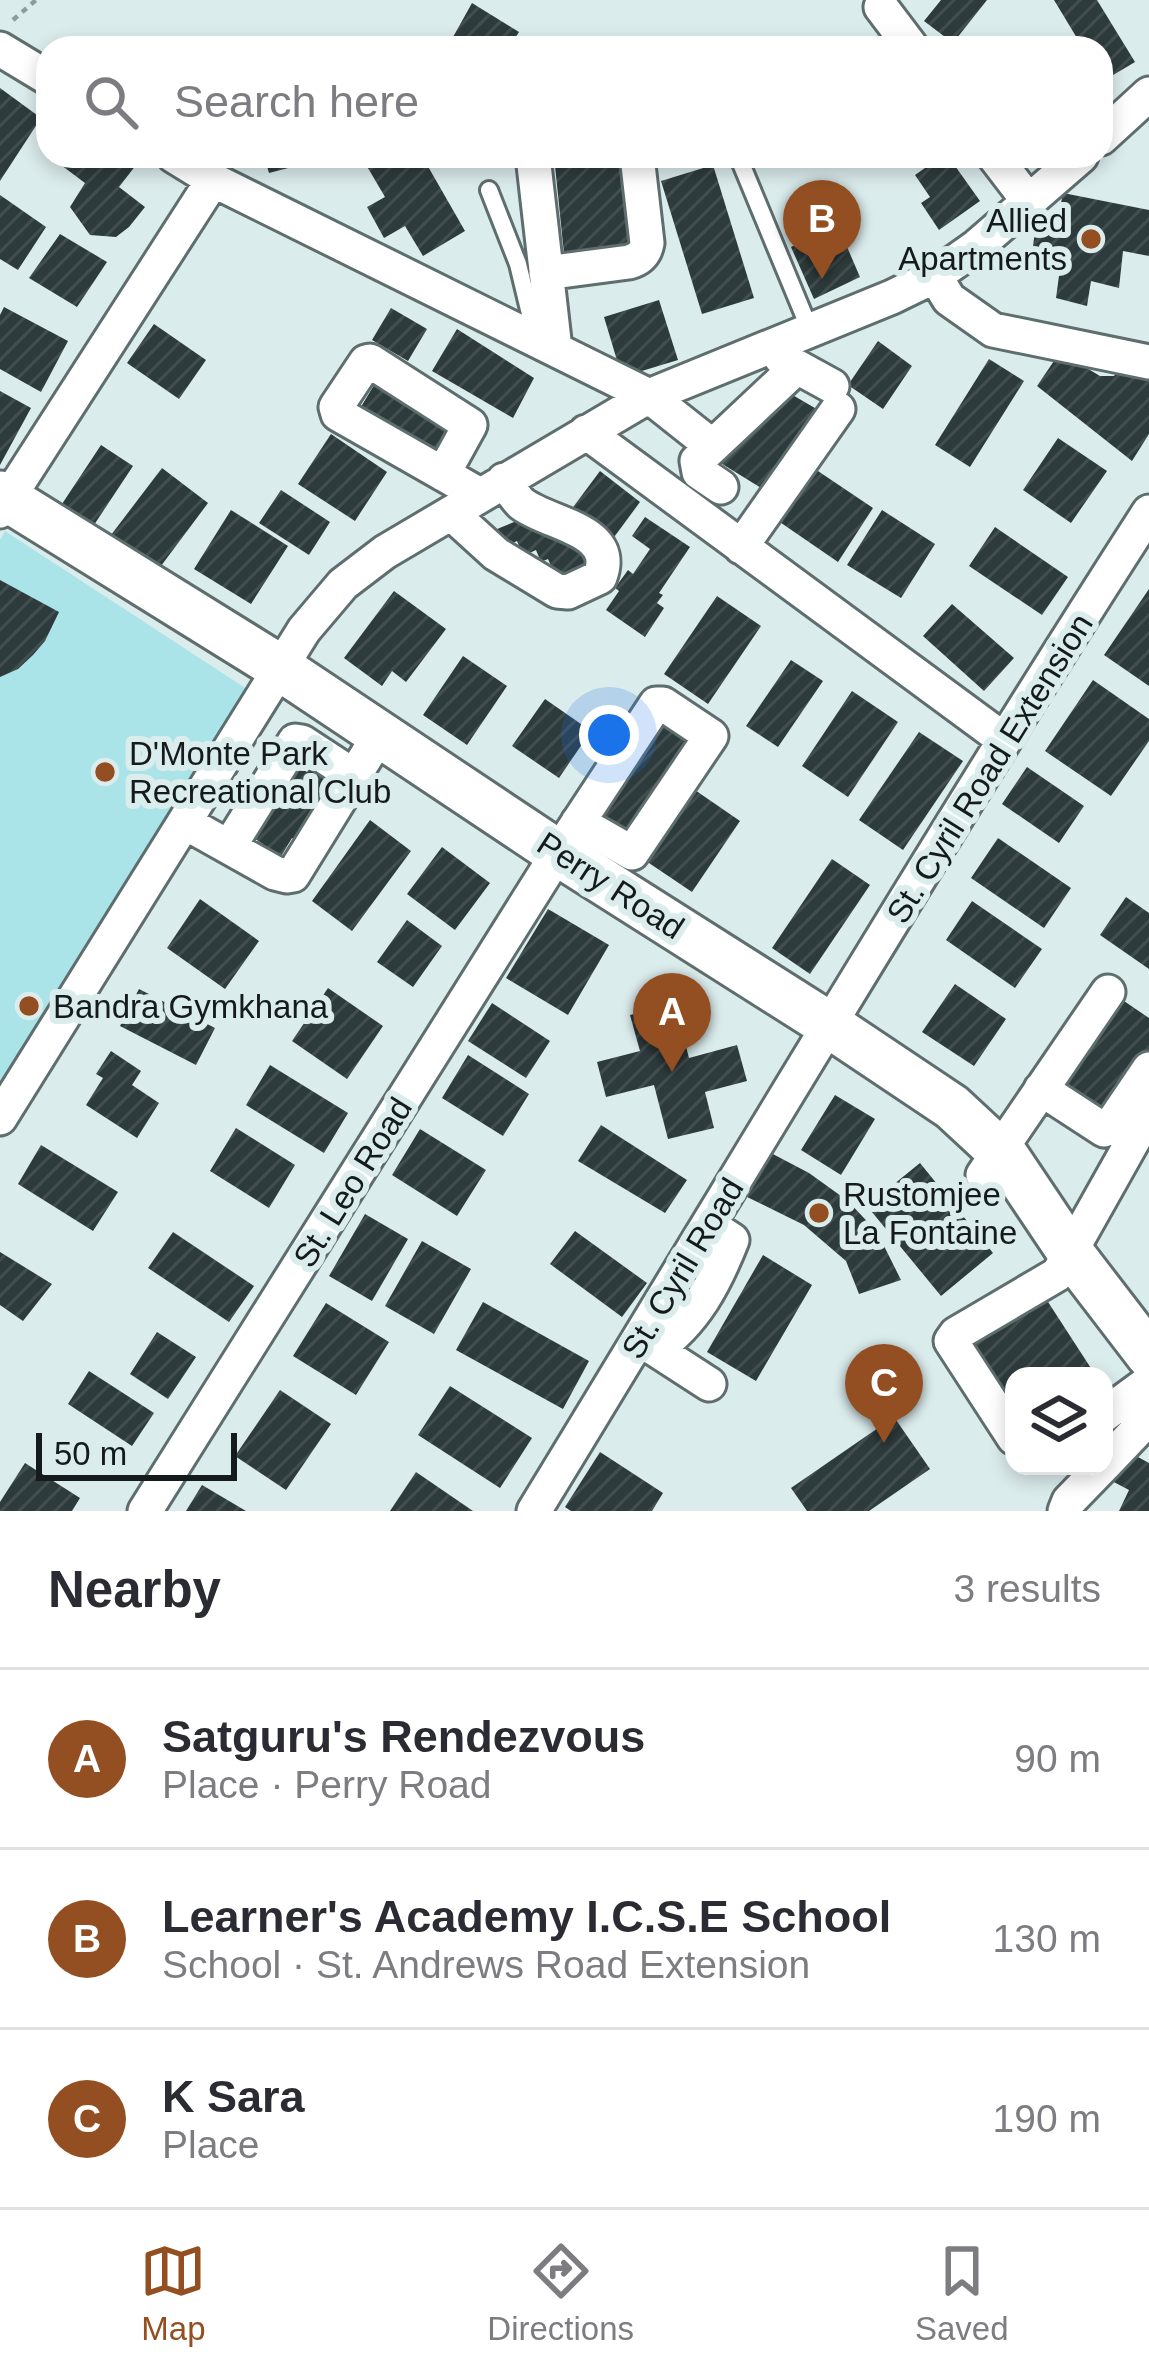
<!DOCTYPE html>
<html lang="en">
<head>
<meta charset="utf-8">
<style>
	:root { --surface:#fff; --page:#f7f7f7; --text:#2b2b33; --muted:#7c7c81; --line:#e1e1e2; --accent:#934f21 }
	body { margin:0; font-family:Arial,sans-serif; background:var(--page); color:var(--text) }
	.controls { position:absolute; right:36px; bottom:36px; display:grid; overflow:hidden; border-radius:24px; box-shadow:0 6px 18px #0003 }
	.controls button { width:108px; height:108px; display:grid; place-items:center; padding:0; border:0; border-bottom:3px solid var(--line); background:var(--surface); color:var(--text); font:60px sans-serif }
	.scale { position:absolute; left:36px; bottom:30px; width:201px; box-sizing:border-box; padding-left:12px; border:6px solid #151b1c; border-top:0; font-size:33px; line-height:42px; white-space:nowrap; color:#151b1c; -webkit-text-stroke:9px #dbeced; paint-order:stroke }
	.you { position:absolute; left:609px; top:735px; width:42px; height:42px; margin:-30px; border:9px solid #fff; border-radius:50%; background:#1a73e8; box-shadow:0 0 0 18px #1a73e833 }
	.badge { display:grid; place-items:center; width:78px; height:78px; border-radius:50%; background:var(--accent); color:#fff; font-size:39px; font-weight:700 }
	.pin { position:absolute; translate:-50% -99px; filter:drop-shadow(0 3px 6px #0008) }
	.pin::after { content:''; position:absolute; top:63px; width:42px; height:36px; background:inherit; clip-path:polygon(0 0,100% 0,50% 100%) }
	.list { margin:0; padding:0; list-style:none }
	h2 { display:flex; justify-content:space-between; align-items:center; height:156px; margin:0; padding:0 48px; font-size:51px }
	h2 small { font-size:39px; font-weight:400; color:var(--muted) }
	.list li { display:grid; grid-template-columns:78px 1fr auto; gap:36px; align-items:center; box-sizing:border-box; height:180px; padding:0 48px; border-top:3px solid var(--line) }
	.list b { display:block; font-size:45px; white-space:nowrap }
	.list p { margin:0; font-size:39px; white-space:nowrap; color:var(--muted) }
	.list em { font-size:39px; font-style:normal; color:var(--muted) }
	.icon { flex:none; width:66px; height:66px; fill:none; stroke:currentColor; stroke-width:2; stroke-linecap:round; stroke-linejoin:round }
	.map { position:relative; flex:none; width:1149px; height:1511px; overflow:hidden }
	.search { position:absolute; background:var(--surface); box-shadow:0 6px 18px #0003; left:36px; right:36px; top:36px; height:132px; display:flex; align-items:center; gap:30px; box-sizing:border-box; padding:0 42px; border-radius:36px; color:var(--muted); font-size:45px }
	.sheet { height:696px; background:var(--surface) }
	nav { display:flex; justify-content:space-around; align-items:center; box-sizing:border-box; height:168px; border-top:3px solid var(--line); background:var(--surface); font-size:33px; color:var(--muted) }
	nav a { display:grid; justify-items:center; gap:6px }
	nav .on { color:var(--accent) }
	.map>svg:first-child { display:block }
	.pitch { fill:#aae4e8 }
	.building { fill:url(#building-hatch) }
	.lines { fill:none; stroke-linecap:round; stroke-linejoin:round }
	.lane-casing { stroke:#5e6d6e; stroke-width:22 }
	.street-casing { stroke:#5e6d6e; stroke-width:39 }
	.secondary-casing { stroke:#5e6d6e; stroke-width:51 }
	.path { stroke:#8f9b9c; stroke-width:4.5; stroke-dasharray:6 6; stroke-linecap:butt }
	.lane { stroke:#fff; stroke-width:16 }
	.street { stroke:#fff; stroke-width:33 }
	.secondary { stroke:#fff; stroke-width:45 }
	.poi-dot { fill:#934f21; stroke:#dbeced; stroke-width:4.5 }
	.labels { text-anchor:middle; stroke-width:12; stroke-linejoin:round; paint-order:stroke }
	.poi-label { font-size:33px; fill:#151b1c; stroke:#dbeced; text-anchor:start }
	.street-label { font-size:33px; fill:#151b1c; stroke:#dbeced }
</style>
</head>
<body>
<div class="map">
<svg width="1149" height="1511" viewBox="0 0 1149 1511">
	<defs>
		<pattern id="building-hatch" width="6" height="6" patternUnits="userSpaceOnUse" patternTransform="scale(3)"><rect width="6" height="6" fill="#2e3b3c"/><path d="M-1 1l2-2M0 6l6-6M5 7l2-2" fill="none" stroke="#434e4f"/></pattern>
	</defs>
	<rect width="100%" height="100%" fill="#dbeced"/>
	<!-- pitch -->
	<path class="pitch" d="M5,531L259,697L0,1092V540Z"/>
	<!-- building -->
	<path class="building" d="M941,0H987L953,43L924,21Z
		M1054,0H1097L1135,62L1103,81L1101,48H1083Z
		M472,3L519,32L509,48H431L436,40L448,46Z
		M0,88L41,118L0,181Z
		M49,156H143L119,187L145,207L129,227L116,237L90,235L70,207L85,183Z
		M264,156H311V162L269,173Z
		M377,156H422L465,231L423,256L405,226L384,238L367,207L385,197L365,163Z
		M554,156H621L630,248L564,254Z
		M942,156H948L980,201L939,230L921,203L930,197L915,175Z
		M713,165L754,298L702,314L661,181Z
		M1063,193L1149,210V256L1123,251L1119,288L1091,281L1087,306L1056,298L1061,261L1032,254L1036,223L1056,227Z
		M0,195L46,227L18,270L0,259Z
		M838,226L860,277L814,299L791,247Z
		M60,234L107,262L77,307L29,278Z
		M659,300L678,360L622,377L604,317Z
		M4,307L68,341L41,392L0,369V315Z
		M391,308L427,329L408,361L372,340Z
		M154,324L206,360L179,399L127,363Z
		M457,329L534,378L513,418L432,371Z
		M878,341L912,366L883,409L848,385Z
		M1060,352L1100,376H1114L1123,364L1149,372V434L1132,461L1037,386Z
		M989,359L1024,381L970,467L935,445Z
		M379,377L464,430L440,468L356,415Z
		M784,390L820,411L771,494L719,462Z
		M0,391L31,408L0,465Z
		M331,434L387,472L355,521L298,484Z
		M1058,438L1107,471L1071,523L1023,490Z
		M101,445L133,466L92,528L60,507Z
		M809,465L873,508L838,562L771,516Z
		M162,468L208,503L158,570L111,535Z
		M600,471L640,502L609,544L568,514Z
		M281,490L330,522L309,555L259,523Z
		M231,510L288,546L251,604L194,569Z
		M882,510L935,544L901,598L847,565Z
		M531,515L548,525L555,541L573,534L590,572L559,584L548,559L541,562L536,550L523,556L517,541L504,547L497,529Z
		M645,517L690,547L659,593L663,595L657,603L664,608L645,637L606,610L619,591L615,588L628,570L633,574L650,549L632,536Z
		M995,527L1068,577L1042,615L969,566Z
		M0,580L59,612L45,641L33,655L18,669L0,677Z
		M1149,589V686L1104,655Z
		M394,591L446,629L406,682L392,671L382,686L344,658Z
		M717,596L761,626L708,704L664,674Z
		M952,604L1014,658L984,691L923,636Z
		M463,656L507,686L467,745L423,715Z
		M791,660L823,681L778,747L746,726Z
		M1093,680L1149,719V741L1111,796L1045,751Z
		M852,691L898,722L848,797L802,766Z
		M545,699L591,731L559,778L512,746Z
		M656,711L703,742L624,845L586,820Z
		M919,732L963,761L903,850L859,820Z
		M317,756L337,769L313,809L324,816L305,846L292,838L277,863L258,852L263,844L243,831L286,760L307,772Z
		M1027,767L1084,806L1059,843L1002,804Z
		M692,788L740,821L692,892L643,859Z
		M370,820L411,851L352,931L312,901Z
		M998,838L1071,888L1044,928L971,878Z
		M442,847L490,883L455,930L407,894Z
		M832,859L870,885L810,974L772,948Z
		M1126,897L1149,913V969L1100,935Z
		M200,899L259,941L225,989L167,948Z
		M972,901L1042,949L1015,988L946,940Z
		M548,909L609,945L568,1015L506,978Z
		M407,920L442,946L413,987L377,962Z
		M955,984L1006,1019L974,1066L922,1032Z
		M328,988L383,1026L347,1079L292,1041Z
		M139,989L215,1028L196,1065L120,1026Z
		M1121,999L1149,1018V1058L1105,1120L1056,1091Z
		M492,1003L550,1041L526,1078L468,1041Z
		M675,1004L689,1058L737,1045L747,1081L705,1092L714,1128L668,1139L654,1085L606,1097L597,1062L640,1051L630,1015Z
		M111,1051L141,1071L132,1085L159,1103L137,1138L86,1105L103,1078L96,1074Z
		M468,1055L529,1094L503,1136L442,1098Z
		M270,1065L348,1113L324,1153L246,1105Z
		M835,1095L875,1119L841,1175L801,1150Z
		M601,1125L687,1180L665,1213L578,1161Z
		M236,1128L295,1165L269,1208L210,1171Z
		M420,1129L486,1170L457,1216L392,1175Z
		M41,1145L118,1192L93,1231L18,1184Z
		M769,1152L809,1173L848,1201L877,1232L901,1280L859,1294L846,1261L804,1225L743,1195Z
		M920,1163L993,1253L941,1296L867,1206Z
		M365,1214L408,1239L372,1301L329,1276Z
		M575,1231L647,1283L622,1317L550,1264Z
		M173,1232L254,1286L229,1322L148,1268Z
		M422,1241L471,1269L434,1334L385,1306Z
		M0,1252L52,1284L23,1321L0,1305Z
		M763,1255L812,1285L756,1381L707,1352Z
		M1039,1288L1096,1376H1014V1417L962,1337Z
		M483,1302L589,1361L563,1409L456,1350Z
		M326,1303L389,1342L356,1395L293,1356Z
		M157,1332L196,1357L168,1399L130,1374Z
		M89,1371L154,1413L132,1446L68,1404Z
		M450,1386L532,1438L500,1488L418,1435Z
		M280,1390L331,1424L286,1490L235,1456Z
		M894,1417L930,1469L869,1511H807L791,1488Z
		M1125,1450L1149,1463V1511H1119L1129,1490L1110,1480Z
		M600,1452L663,1493L652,1511H571L565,1507Z
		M25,1463L80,1498L72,1511H0V1502Z
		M416,1472L473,1511H390Z
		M202,1485L246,1511H186Z"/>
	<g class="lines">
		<defs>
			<path id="lane" d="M738,156L810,330
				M489,190L518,264L536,339"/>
			<path id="street" d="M881,7L912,48
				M0,49L48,78
				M1101,138L1149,94
				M174,156L213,180L649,396L712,446
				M533,156L555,349
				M994,156L1030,203
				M546,273L629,262C640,259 645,254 647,243L637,156
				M935,276L949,299L993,330L1149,362
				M781,358L832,386
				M586,432L1003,739
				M443,474L470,425L370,361L366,362L336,407L338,414L480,495
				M721,487L699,472L697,461L797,367
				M0,511L213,180
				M451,513L496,554L557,591L568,592L600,577C618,529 550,525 522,504C515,498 509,487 504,480
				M741,547L838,409
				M186,823L275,873L287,876L293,875L380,734
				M229,847L295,741L302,742L354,776
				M1041,1089L1104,1130L1109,1128L1149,1069
				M0,1118L304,630L343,584L385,552L649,396L892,297L935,276L976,247L1081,156
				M983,1175L1108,992
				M641,1340L709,1384
				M656,1349C695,1322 715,1283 732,1240L709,1225
				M1104,1415L1149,1382
				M1014,1438L951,1341L956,1334L1058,1274L1149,1112
				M1104,1465L1149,1418
				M145,1511L558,853L656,704H663L711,736L632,853L578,822
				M534,1511C738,1177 937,841 1149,512
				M1065,1511L1069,1501L1103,1466"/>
			<path id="secondary" d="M0,494L282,669L558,853L831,1026L952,1107L1007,1158L1070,1252L1149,1355"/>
		</defs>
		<!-- lane casing -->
		<use href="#lane" class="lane-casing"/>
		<!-- street casing -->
		<use href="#street" class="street-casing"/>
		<!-- secondary casing -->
		<use href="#secondary" class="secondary-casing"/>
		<!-- path -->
		<path class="path" d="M13,20L36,0"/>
		<!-- lane -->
		<use href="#lane" class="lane"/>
		<!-- street -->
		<use href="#street" class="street"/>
		<!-- secondary -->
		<use href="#secondary" class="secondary"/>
	</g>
	<!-- markers -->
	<g class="poi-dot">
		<circle cx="1091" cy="239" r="12"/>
		<circle cx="105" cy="772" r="12"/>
		<circle cx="29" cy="1006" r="12"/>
		<circle cx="819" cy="1213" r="12"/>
	</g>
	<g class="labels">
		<!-- poi labels -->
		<g class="poi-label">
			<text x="1067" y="232" text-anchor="end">Allied<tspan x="1067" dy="38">Apartments</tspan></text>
			<text x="129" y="765">D'Monte Park<tspan x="129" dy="38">Recreational Club</tspan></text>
			<text x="53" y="1018">Bandra Gymkhana</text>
			<text x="843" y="1206">Rustomjee<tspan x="843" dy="38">La Fontaine</tspan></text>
		</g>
		<!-- street labels -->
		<g class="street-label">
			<text transform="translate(989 768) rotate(-58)" y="12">St. Cyril Road Extension</text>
			<text transform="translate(611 885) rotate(33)" y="12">Perry Road</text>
			<text transform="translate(352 1182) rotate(-58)" y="12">St. Leo Road</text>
			<text transform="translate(682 1268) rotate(-59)" y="12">St. Cyril Road</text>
		</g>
	</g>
</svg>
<div class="controls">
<button><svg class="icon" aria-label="layers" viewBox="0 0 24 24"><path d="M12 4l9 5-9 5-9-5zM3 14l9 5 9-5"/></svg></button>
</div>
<div class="scale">50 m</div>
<div class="you"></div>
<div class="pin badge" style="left:672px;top:1072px">A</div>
<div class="pin badge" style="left:822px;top:279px">B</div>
<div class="pin badge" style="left:884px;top:1443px">C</div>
<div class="search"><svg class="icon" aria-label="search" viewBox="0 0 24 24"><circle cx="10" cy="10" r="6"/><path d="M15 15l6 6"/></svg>Search here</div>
</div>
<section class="sheet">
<h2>Nearby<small>3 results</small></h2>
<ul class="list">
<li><span class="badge">A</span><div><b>Satguru's Rendezvous</b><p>Place · Perry Road</p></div><em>90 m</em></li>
<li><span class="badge">B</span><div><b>Learner's Academy I.C.S.E School</b><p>School · St. Andrews Road Extension</p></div><em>130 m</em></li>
<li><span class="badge">C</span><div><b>K Sara</b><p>Place</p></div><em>190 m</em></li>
</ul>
</section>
<nav>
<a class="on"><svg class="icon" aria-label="map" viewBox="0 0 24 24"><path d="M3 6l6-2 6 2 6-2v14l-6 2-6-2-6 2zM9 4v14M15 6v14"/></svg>Map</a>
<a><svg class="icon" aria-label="directions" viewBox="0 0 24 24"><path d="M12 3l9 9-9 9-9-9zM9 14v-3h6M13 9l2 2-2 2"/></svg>Directions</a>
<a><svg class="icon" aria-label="saved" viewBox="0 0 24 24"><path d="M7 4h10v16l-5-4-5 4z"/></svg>Saved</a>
</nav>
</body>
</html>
